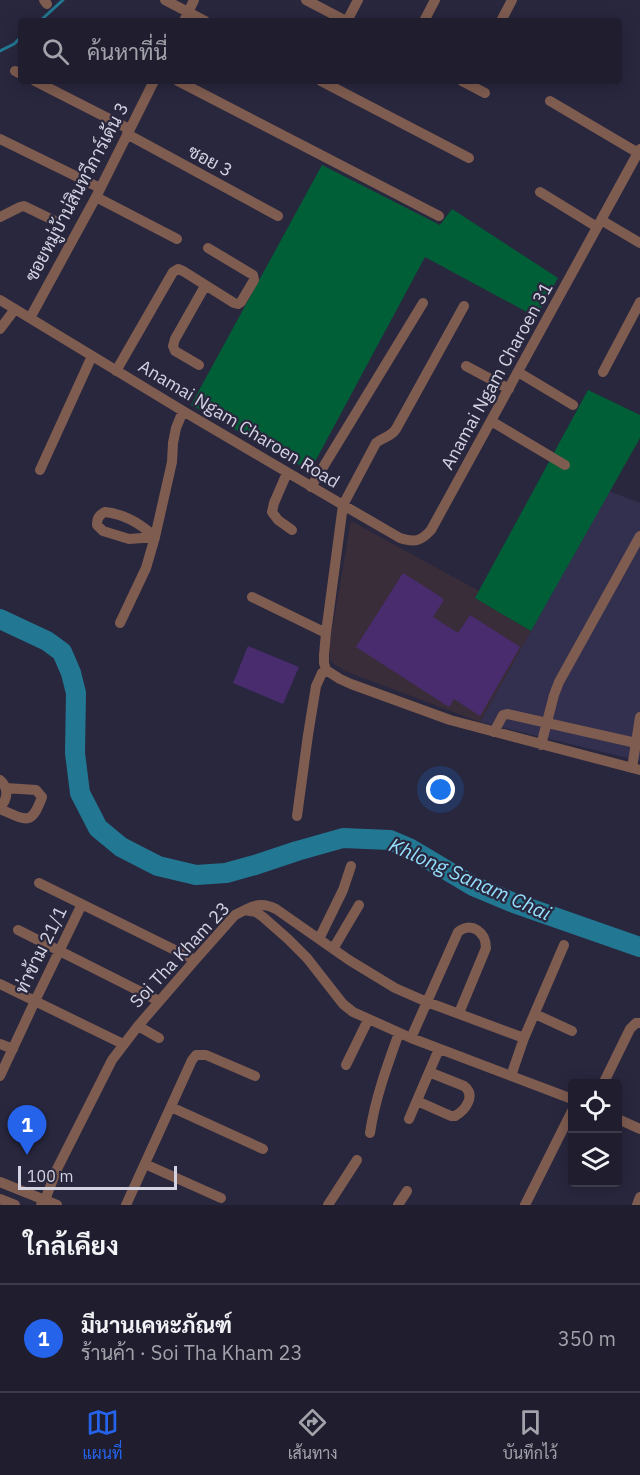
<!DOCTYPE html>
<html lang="th">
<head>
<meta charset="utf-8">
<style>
	:root { --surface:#1f1d2e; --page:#272636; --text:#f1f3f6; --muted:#a1a2aa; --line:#3c3b4a; --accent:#2563eb }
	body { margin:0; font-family:"IBM Plex Sans",Sarabun,sans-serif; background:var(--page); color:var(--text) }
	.controls { position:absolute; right:18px; bottom:18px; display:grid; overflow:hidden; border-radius:6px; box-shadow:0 3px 15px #0003 }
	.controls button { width:54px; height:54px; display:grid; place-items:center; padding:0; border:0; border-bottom:2px solid var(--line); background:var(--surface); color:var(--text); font:30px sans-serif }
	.scale { position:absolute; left:18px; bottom:15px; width:159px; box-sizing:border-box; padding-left:6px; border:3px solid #d3d3e2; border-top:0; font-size:16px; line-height:21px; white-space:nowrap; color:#d3d3e2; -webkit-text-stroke:4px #29273e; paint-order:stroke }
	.you { position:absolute; left:441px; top:790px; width:21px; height:21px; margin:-15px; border:4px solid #fff; border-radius:50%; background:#1a73e8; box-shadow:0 0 0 9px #1a73e833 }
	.badge { display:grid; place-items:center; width:39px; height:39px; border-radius:50%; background:var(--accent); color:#fff; font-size:20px; font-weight:700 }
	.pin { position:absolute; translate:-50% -50px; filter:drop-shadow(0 2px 3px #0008) }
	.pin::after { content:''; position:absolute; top:32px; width:21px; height:18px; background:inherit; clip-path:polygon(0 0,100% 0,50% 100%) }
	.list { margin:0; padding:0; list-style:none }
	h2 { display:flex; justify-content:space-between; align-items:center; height:78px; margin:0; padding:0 24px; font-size:26px }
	h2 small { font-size:20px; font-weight:400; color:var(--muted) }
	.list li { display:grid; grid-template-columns:39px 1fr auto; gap:18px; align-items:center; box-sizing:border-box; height:108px; padding:0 24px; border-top:2px solid var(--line) }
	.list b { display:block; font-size:22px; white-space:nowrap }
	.list p { margin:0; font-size:20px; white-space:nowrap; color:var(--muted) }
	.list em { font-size:20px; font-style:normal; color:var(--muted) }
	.icon { flex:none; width:33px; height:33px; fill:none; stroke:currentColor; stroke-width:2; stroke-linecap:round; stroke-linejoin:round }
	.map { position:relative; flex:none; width:640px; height:1205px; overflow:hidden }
	.search { position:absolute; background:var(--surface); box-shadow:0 3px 15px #0003; left:18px; right:18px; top:18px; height:66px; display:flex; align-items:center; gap:15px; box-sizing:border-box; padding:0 21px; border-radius:6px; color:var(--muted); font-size:22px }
	.sheet { height:186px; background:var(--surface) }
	nav { display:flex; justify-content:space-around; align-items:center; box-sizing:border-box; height:84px; border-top:2px solid var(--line); background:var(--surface); font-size:16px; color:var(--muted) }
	nav a { display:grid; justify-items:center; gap:3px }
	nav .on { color:var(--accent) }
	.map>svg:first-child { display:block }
	.built { fill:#32304e }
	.industrial { fill:#3a2d3a }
	.green { fill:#005f36 }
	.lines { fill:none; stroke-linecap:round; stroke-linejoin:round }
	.stream { stroke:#227893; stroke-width:3 }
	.river { stroke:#227893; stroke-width:20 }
	.building { fill:#482c6e }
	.minor { stroke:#7f5c50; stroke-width:10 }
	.labels { text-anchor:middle; stroke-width:4.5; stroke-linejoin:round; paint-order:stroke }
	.street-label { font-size:18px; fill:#d3d3e2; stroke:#29273e }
	.water-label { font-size:20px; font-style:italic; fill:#94dffc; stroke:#29273e }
</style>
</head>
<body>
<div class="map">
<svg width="640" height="1205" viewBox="0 0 640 1205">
	<rect width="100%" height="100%" fill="#29273e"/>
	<!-- built -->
	<path class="built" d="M609,491L640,503V761L480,722Z"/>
	<!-- industrial -->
	<path class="industrial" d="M351,521L479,591L475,598L531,631L480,722L345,671L330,661V642Z"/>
	<!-- green -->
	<path class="green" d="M322,165L440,225L452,209L558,278L536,317L425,257L310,471L191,405Z
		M588,390L640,415V438L531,631L475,598Z"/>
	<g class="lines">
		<!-- stream -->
		<path class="stream" d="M40,21L63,0
			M0,51L14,44L21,37"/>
		<!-- river -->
		<path class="river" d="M0,619L47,641L62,652L71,673L76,693L75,753L80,793L98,828L121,847L158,866L196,875L226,873L255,865L297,851L343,838L390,840L411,849L473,886L514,903L640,947"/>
	</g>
	<!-- building -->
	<path class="building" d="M403,573L441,597V598L444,600L433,617L458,633L470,615L520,647L480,716L454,699L449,707L356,647Z
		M248,646L299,667L283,704L233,683Z"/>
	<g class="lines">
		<!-- minor -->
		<path class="minor" d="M44,0L47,4
			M165,0L205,21
			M306,0L346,21
			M184,21L194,0
			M347,21L358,0
			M424,21L435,0
			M501,21L512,0
			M15,71L21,74
			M35,81L129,129
			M178,81L439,216
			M321,81L469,158
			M462,81L485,93
			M550,101L638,153
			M127,134L278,216
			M0,139L100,188
			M540,192L597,227
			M96,197L177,239
			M0,217L20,207L24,206L57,222
			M601,220L640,243
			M0,300L183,411L343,505L326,633L324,655V663L326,670L340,679L351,684L450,720L640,770
			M464,306L396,429C391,437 383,437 376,443L343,505L400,538C415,543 421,541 431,530L640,149
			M30,318L96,197L154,81
			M0,329L15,309
			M199,365L175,351L173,346L175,339L205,286
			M466,366L509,389
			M116,371L173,272L178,269L183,271L234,303L238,304L241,302L254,280L253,275L208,248
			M518,372L573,405
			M603,372L640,302
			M491,421L565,465
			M40,470L92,356
			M287,473L274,503L272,512L278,520L292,530
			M311,487L423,303
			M105,512C125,514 141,524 155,537L129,539L103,531L97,525C97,518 99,515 105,512Z
			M252,597L326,633
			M120,623L146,568L155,537L172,462L173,443L176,428L183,411
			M494,732L503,715L507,714L636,743
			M541,745L554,695L559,682L640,536
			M632,768L640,717
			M0,780C9,788 8,799 0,807
			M0,809C26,820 31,827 42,797L36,790L6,788
			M297,816L308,735L316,686L322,673L326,670
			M39,883L195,960
			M245,910C257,904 264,903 276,909L349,960L395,988L427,1002L524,1038
			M18,930L159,1001
			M319,939L343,890L351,866
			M333,949L359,905
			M0,984L123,1044
			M535,1014L572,1031
			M138,1026L159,1038
			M411,1038L458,932C471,921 486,932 486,948L459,1013
			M0,1044L13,1049
			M346,1065L368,1020
			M0,1076L35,1001L82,904
			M511,1076L524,1038L564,945
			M603,1084L630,1029L636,1023H640
			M417,1101L451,1116H455C466,1110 476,1095 464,1086L429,1072
			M171,1107L263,1149
			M409,1119L439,1049
			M618,1119L640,1129
			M370,1133C375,1099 387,1066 399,1033
			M145,1164L221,1198
			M0,1182L57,1205
			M0,1199L15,1205
			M41,1205L45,1200L57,1169L112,1060L138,1026L195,960L235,915L245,910L256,912L263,917L288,939L307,958L343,1004L353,1012L411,1038L572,1099
			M126,1205L192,1060L196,1055H206L255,1076
			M328,1205L357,1160
			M398,1205L407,1191
			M525,1205L572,1111
			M637,1205L640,1197"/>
	</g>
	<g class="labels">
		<!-- street labels -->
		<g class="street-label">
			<text transform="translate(210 161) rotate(28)" y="6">ซอย 3</text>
			<text transform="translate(77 192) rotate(-62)" y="6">ซอยหมู่บ้าน่สินทวีการ์เด้น 3</text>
			<text transform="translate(497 376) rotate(-61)" y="6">Anamai Ngam Charoen 31</text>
			<text transform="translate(239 424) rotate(31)" y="6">Anamai Ngam Charoen Road</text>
			<text transform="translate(41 950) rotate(-64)" y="6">ท่าข้าม 21/1</text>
			<text transform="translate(180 955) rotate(-47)" y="6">Soi Tha Kham 23</text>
		</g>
		<!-- water labels -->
		<g class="water-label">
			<text transform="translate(470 879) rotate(24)" y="7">Khlong Sanam Chai</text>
		</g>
	</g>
</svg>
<div class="controls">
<button><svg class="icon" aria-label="locate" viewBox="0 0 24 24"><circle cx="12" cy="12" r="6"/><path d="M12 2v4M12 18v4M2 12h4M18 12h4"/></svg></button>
<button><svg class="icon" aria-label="layers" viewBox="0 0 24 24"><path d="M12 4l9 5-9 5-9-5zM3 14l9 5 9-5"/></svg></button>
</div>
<div class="scale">100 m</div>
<div class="you"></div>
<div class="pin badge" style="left:27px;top:1155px">1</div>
<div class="search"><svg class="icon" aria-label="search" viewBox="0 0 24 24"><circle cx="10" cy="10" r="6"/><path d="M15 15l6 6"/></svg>ค้นหาที่นี่</div>
</div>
<section class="sheet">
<h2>ใกล้เคียง<small></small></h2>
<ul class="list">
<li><span class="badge">1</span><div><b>มีนานเคหะภัณฑ์</b><p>ร้านค้า · Soi Tha Kham 23</p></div><em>350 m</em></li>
</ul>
</section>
<nav>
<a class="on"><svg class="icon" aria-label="map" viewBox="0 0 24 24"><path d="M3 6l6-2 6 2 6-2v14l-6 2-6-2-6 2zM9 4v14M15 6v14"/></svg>แผนที่</a>
<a><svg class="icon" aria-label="directions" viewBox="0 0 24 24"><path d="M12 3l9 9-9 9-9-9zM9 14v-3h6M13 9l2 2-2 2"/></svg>เส้นทาง</a>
<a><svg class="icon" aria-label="saved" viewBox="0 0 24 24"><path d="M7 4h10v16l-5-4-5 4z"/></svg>บันทึกไว้</a>
</nav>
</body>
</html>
